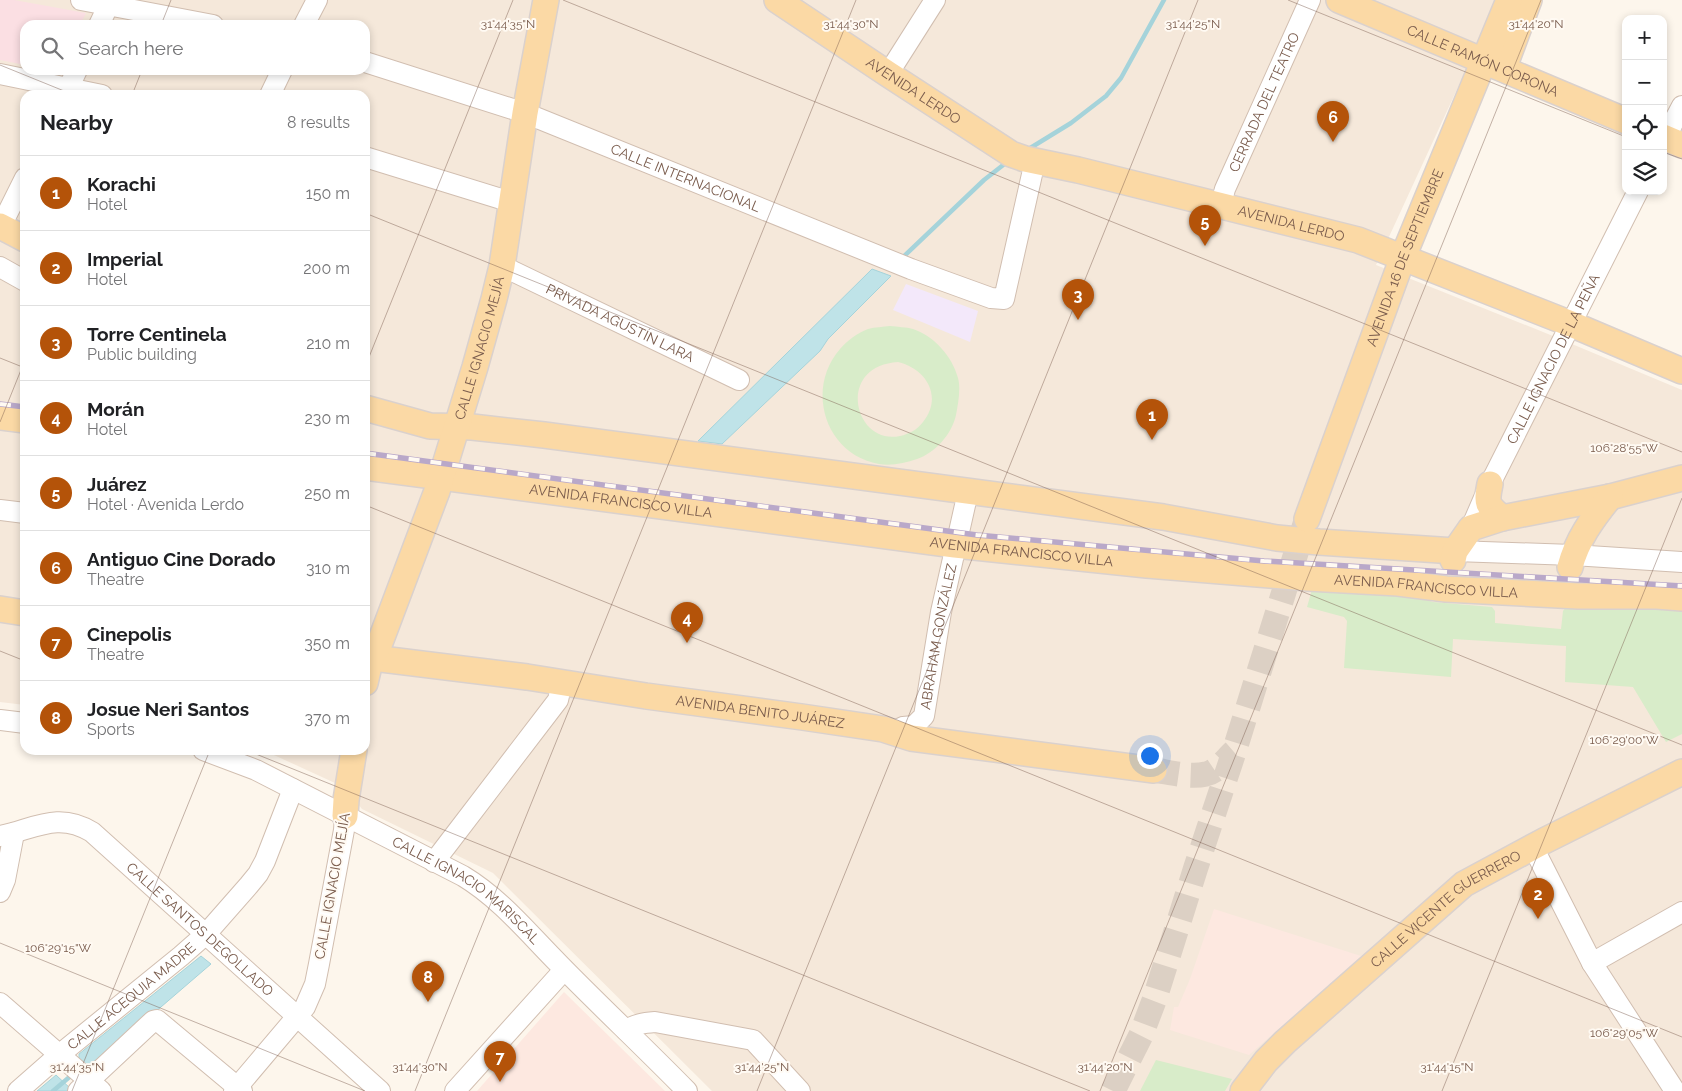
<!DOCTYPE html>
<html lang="en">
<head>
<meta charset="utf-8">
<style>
	:root { --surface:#fff; --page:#f6f6f6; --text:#202124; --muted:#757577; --line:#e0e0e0; --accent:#b45309 }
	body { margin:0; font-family:Raleway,sans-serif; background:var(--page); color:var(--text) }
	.controls { position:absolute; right:15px; top:15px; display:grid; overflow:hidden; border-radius:10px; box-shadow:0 2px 8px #0003 }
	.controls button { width:45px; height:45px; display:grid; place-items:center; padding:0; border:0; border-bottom:1px solid var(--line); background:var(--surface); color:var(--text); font:25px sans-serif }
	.you { position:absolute; left:1149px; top:755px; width:18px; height:18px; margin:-12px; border:4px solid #fff; border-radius:50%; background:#1a73e8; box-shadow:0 0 0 8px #1a73e833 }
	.badge { display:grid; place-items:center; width:32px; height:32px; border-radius:50%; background:var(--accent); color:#fff; font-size:16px; font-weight:700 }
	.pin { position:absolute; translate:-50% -41px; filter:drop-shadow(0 1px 2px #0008) }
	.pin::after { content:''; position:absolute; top:26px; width:18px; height:15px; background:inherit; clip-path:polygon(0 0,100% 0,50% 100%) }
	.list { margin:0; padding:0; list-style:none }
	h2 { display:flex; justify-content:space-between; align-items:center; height:65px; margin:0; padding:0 20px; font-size:21px }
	h2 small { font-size:16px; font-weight:400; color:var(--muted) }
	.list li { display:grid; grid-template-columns:32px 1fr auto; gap:15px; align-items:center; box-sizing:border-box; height:75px; padding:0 20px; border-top:1px solid var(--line) }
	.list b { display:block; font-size:19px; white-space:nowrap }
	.list p { margin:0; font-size:16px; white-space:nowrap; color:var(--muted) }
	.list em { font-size:16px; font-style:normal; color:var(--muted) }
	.icon { flex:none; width:28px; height:28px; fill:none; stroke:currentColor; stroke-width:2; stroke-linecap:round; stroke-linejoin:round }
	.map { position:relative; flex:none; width:1682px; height:1091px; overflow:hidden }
	.search { position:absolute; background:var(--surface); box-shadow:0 2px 8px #0003; left:20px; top:20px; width:350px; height:55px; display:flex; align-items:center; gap:12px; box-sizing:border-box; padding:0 18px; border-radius:15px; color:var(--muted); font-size:19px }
	.panel { position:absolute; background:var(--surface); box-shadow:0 2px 8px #0003; left:20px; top:90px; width:350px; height:665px; border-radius:15px }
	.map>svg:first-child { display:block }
	.residential { fill:#f5e8da; fill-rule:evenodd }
	.commercial { fill:#fde8e0 }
	.education { fill:#f3e8fa }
	.medical { fill:#fbdfe3 }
	.green { fill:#d8ecc9; fill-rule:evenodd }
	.water { fill:#bfe3e8; stroke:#a5d3da }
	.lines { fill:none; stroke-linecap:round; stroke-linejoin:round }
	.stream { stroke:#a5d3da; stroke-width:4.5 }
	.major-tunnel { stroke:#dcd0c4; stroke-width:25; stroke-dasharray:25 12; stroke-linecap:butt }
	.minor-casing { stroke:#d1beb0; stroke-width:22 }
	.major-casing { stroke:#dad1cd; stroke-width:28 }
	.minor { stroke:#fff; stroke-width:20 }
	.major { stroke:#fbd9a5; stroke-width:25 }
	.rail-casing { stroke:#b9a8c9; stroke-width:5.5 }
	.rail { stroke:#fffaf3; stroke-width:4; stroke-dasharray:11; stroke-linecap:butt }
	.ticks { fill:none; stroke:#7a5c4d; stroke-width:1; stroke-opacity:0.45 }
	.labels { text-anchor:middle; stroke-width:4; stroke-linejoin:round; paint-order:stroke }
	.street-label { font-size:14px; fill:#7a5c4d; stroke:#fffaf3 }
	.ticks-label { font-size:12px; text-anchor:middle; fill:#7a5c4d; stroke:#fffaf3; stroke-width:4; stroke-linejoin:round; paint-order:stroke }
</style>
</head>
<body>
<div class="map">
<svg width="1682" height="1091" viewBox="0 0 1682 1091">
	<rect width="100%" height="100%" fill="#fdf6ec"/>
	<!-- residential -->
	<path class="residential" d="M0,0H1495L1465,72L1376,265L1548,334L1682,390V1091H712L493,873L362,809L358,804L359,794L263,750H365V95H25V705L0,702ZM25,25H365V70H25Z"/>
	<!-- commercial -->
	<path class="commercial" d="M1214,909L1361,956L1249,1055L1170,1030L1174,1007H1178L1190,979Z
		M564,992L665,1091H477Z"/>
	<!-- education -->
	<path class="education" d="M906,284L978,311L970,342L893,310Z"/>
	<!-- medical -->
	<path class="medical" d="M0,0H14L86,13L80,25H25V65L0,60Z"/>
	<!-- green -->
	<path class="green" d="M890,326C898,327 906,327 913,329C934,336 952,356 958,378C961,389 958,404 956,415C952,434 935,453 917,459C905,463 892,466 879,464C825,455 805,389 840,349C847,341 857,333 868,329C875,327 883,327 890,326ZM898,362C927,369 943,397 923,422C917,430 909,434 900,436C854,446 835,366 898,362Z
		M1313,586L1404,593L1433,602L1492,607L1495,611V623L1561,629L1563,611L1567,606L1626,609L1654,604L1682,606V734L1666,742L1633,687L1565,682L1566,646L1453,639L1451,677L1344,668L1347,621L1344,617L1307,607Z
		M1156,1060L1232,1079L1225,1091H1140Z"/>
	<!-- water -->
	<path class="water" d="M872,269L891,276L828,339L820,351L722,444L698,441Z
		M201,956L211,964L90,1068L79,1060V1054Z
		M56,1075L71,1089L68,1091H37Z"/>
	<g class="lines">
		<!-- stream -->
		<path class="stream" d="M1027,150L1071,123L1106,96L1121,78L1164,0
			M900,260L984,180L1007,162
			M53,1091L73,1074"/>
		<!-- major-tunnel -->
		<path class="major-tunnel" d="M1154,770C1169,772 1190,778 1206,774C1217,772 1226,759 1234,752
			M1113,1091L1141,1035L1155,998L1196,867L1234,752L1306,521"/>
		<defs>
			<g id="minor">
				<path d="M81,0L213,25"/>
				<path d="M99,25L111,0"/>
				<path d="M304,25L317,0"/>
				<path id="s1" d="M365,62L525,113L911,269L991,298L1004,299L1035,161"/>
				<path d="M0,74L102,95"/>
				<path d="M888,74L935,0"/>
				<path d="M65,95L77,70"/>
				<path d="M270,95L282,70"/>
				<path d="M1663,142L1682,106"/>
				<path d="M365,157L511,202"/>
				<path id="s2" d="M1220,207L1225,189L1310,0"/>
				<path d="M1,226L25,178"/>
				<path id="s3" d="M502,266L739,380"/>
				<path d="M0,267L25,281"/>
				<path d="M0,510L25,513"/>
				<path id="s4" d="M1471,528L1490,484L1638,191"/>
				<path d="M1455,551L1573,555L1682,562"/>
				<path d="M0,720L25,723"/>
				<path id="s5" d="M892,732L903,727L914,726L924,716L941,612L968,492"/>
				<path id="s6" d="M203,750L256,770L463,876C501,899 528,933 559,964C601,1007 645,1048 687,1091"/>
				<path id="s7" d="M0,836C34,829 58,811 92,832L380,1091"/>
				<path d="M1533,847L1592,963L1675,1091"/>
				<path d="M434,862L558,700L562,683"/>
				<path d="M0,892L5,880L14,833"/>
				<path d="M1592,963L1682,912"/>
				<path d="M0,1003L101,1091"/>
				<path d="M626,1030C636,1024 643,1023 655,1022L753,1040L800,1091"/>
				<path id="s8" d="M18,1091L59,1055L181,956L206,934L249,885L258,874L265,861L293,789"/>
				<path d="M78,1091L153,1021L157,1020L242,1091"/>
				<path d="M234,1091L305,1007L315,984L319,964L344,830L345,816"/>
				<path d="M455,1091L564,970"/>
			</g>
			<g id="major">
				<path id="s9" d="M777,0L888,74L1011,154L1025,159L1078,170L1358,240L1571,324L1682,371"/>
				<path id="s10" d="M1339,0L1626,121"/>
				<path d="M1508,71L1506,62L1529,0"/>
				<path d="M1663,137L1682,145"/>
				<path d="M0,226L25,239"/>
				<path d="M365,408L430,426L472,427L544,435L1163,517L1277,538L1319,542L1455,551"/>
				<path d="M0,417L25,420"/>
				<path id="s11" d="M365,467L955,545L1147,565L1308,578L1398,583L1446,589L1578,596H1657L1682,598"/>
				<path d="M1490,484C1486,504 1487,505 1502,518"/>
				<path id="s12" d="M1307,519L1403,257L1509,0"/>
				<path d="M1453,560L1455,551L1471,528L1502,518L1610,497L1682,478"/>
				<path d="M1570,567C1577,540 1592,519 1610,497"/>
				<path d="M0,609L25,613"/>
				<path id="s13" d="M365,657L527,677L646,696L802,717L883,729L911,738L1154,770"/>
				<path id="s14" d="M365,683L371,657L379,645L437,491L475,367L494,299L502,266L525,113L546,0"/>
				<path d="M345,816L346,800L354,750"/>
				<path id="s15" d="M1243,1091L1266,1061L1285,1042L1464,884L1544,841L1682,772"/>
			</g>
		</defs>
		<!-- minor casing -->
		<use href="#minor" class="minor-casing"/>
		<!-- major casing -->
		<use href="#major" class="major-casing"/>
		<!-- minor -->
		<use href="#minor" class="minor"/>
		<!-- major -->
		<use href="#major" class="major"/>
		<defs>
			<path id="rail" d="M0,404L25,407
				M365,453L977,535L1264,561L1682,586"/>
		</defs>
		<!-- rail casing -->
		<use href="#rail" class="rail-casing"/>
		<!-- rail -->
		<use href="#rail" class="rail"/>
	</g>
	<!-- ticks -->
	<path class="ticks" d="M563,0L1682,452M1288,0L1626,137M161,25L171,0M0,65L74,95M132,95L142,70M1663,152L1682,159M365,213L1682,745M0,358L25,368M365,367L513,0M0,422L25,360M365,505L1682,1037M0,651L25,661M246,750L1090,1091M0,943L365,1091M72,1091L210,750M415,1091L856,0M757,1091L1198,0M1100,1091L1541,0M1442,1091L1682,498"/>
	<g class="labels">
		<!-- street labels -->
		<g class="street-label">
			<text dy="5" stroke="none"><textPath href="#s10" startOffset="156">CALLE RAMÓN CORONA</textPath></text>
			<text dy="5" stroke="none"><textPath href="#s9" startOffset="164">AVENIDA LERDO</textPath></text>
			<text dy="5" stroke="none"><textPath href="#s2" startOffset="114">CERRADA DEL TEATRO</textPath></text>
			<text dy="5" stroke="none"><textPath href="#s1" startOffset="341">CALLE INTERNACIONAL</textPath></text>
			<text dy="5" stroke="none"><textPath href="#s9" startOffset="569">AVENIDA LERDO</textPath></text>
			<text dy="5" stroke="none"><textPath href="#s12" startOffset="279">AVENIDA 16 DE SEPTIEMBRE</textPath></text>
			<text dy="5" stroke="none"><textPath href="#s3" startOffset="131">PRIVADA AGUSTÍN LARA</textPath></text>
			<text dy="5" stroke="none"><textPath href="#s14" startOffset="355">CALLE IGNACIO MEJÍA</textPath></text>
			<text dy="5" stroke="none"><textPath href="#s4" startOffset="188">CALLE IGNACIO DE LA PEÑA</textPath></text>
			<text dy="5" stroke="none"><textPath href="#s11" startOffset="258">AVENIDA FRANCISCO VILLA</textPath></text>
			<text dy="5" stroke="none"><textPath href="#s11" startOffset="662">AVENIDA FRANCISCO VILLA</textPath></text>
			<text dy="5" stroke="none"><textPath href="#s11" startOffset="1068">AVENIDA FRANCISCO VILLA</textPath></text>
			<text dy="5" stroke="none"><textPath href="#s5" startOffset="118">ABRAHAM GONZÁLEZ</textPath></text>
			<text dy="5" stroke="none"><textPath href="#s13" startOffset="399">AVENIDA BENITO JUÁREZ</textPath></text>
			<text transform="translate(332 886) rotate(-80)" y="5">CALLE IGNACIO MEJÍA</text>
			<text dy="5" stroke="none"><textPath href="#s6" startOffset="300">CALLE IGNACIO MARISCAL</textPath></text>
			<text dy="5" stroke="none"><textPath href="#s15" startOffset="274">CALLE VICENTE GUERRERO</textPath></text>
			<text dy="5" stroke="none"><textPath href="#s7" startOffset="241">CALLE SANTOS DEGOLLADO</textPath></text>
			<text dy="5" stroke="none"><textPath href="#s8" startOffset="148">CALLE ACEQUIA MADRE</textPath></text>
		</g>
	</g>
	<g class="ticks-label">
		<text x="508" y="28">31°44'35"N</text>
		<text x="851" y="28">31°44'30"N</text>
		<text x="1193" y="28">31°44'25"N</text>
		<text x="1536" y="28">31°44'20"N</text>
		<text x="1624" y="452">106°28'55"W</text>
		<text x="1624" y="744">106°29'00"W</text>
		<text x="58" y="952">106°29'15"W</text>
		<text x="1624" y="1037">106°29'05"W</text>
		<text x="77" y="1071">31°44'35"N</text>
		<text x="420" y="1071">31°44'30"N</text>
		<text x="762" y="1071">31°44'25"N</text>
		<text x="1105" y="1071">31°44'20"N</text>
		<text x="1447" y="1071">31°44'15"N</text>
	</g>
</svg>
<div class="controls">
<button>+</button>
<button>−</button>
<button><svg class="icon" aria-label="locate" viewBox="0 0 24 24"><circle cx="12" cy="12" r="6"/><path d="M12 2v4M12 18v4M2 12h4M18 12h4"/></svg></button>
<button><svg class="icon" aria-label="layers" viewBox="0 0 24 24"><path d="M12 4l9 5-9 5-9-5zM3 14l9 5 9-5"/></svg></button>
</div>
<div class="you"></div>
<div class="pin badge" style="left:1152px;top:440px">1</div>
<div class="pin badge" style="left:1538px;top:919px">2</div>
<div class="pin badge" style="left:1078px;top:320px">3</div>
<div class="pin badge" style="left:687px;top:643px">4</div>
<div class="pin badge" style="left:1205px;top:246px">5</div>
<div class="pin badge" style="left:1333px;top:142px">6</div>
<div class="pin badge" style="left:500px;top:1082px">7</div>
<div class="pin badge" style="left:428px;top:1002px">8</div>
<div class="search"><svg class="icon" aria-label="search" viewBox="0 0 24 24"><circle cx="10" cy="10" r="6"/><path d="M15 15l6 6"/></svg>Search here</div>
<section class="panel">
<h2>Nearby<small>8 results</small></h2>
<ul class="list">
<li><span class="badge">1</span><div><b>Korachi</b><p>Hotel</p></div><em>150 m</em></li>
<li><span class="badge">2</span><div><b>Imperial</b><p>Hotel</p></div><em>200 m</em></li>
<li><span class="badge">3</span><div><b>Torre Centinela</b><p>Public building</p></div><em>210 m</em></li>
<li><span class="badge">4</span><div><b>Morán</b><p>Hotel</p></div><em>230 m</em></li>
<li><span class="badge">5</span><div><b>Juárez</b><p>Hotel · Avenida Lerdo</p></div><em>250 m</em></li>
<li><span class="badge">6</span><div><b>Antiguo Cine Dorado</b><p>Theatre</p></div><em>310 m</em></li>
<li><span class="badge">7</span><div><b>Cinepolis</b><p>Theatre</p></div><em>350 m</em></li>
<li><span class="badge">8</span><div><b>Josue Neri Santos</b><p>Sports</p></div><em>370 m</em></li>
</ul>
</section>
</div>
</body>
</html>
